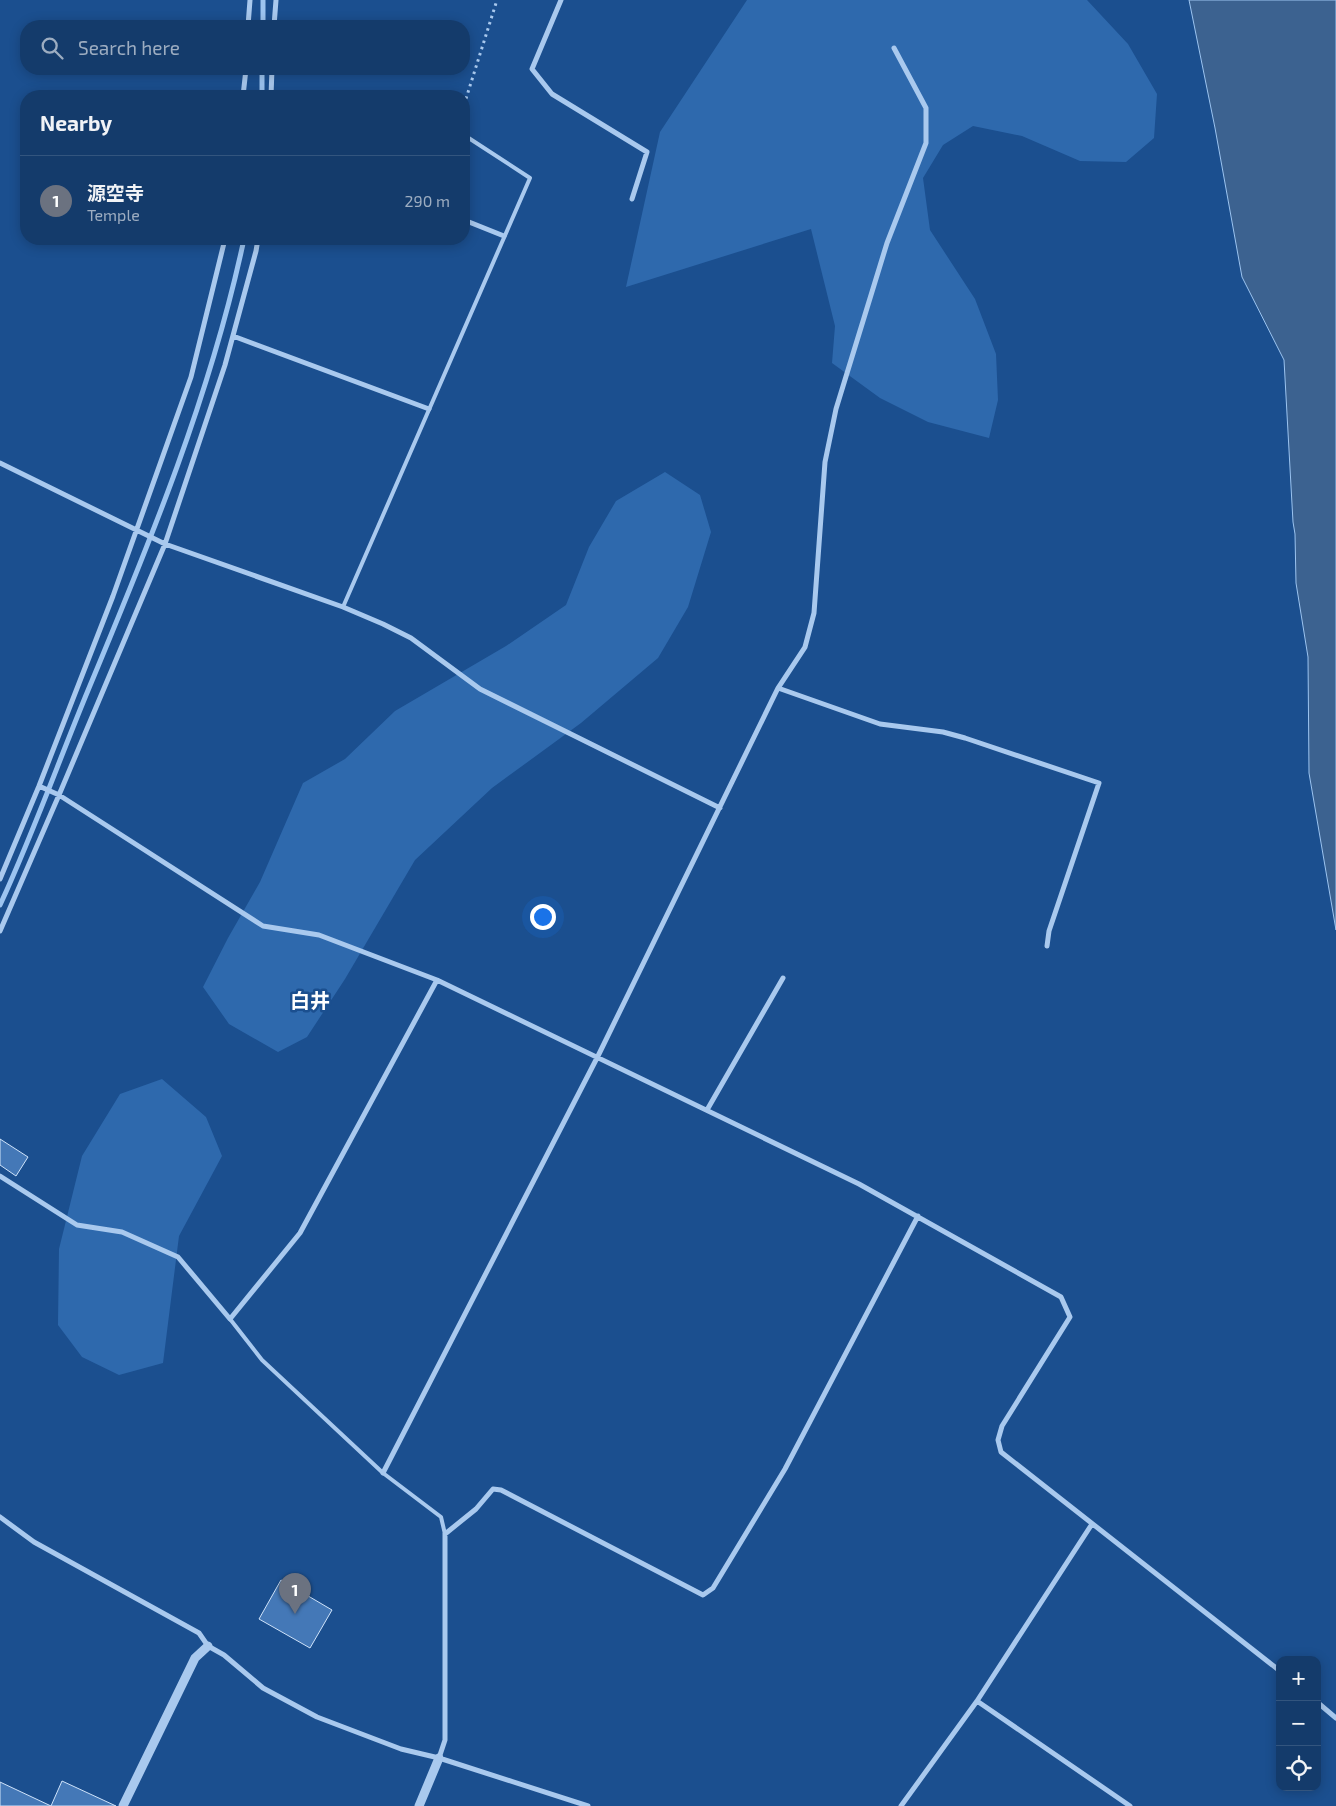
<!DOCTYPE html>
<html lang="en">
<head>
<meta charset="utf-8">
<style>
	:root { --surface:#143b6b; --page:#1d4271; --text:#f1f3f6; --muted:#9dadc1; --line:#33557e; --accent:#8c9099 }
	body { margin:0; font-family:"Exo 2","Noto Sans JP",sans-serif; background:var(--page); color:var(--text) }
	.controls { position:absolute; right:15px; bottom:15px; display:grid; overflow:hidden; border-radius:10px; box-shadow:0 2px 12px #0003 }
	.controls button { width:45px; height:45px; display:grid; place-items:center; padding:0; border:0; border-bottom:1px solid var(--line); background:var(--surface); color:var(--text); font:25px sans-serif }
	.you { position:absolute; left:542px; top:916px; width:18px; height:18px; margin:-12px; border:4px solid #fff; border-radius:50%; background:#1a73e8; box-shadow:0 0 0 8px #1a73e833 }
	.badge { display:grid; place-items:center; width:32px; height:32px; border-radius:50%; background:var(--accent); color:#fff; font-size:16px; font-weight:700 }
	.pin { position:absolute; translate:-50% -41px; filter:drop-shadow(0 1px 2px #0008) }
	.pin::after { content:''; position:absolute; top:26px; width:18px; height:15px; background:inherit; clip-path:polygon(0 0,100% 0,50% 100%) }
	.list { margin:0; padding:0; list-style:none }
	h2 { display:flex; justify-content:space-between; align-items:center; height:65px; margin:0; padding:0 20px; font-size:21px }
	h2 small { font-size:16px; font-weight:400; color:var(--muted) }
	.list li { display:grid; grid-template-columns:32px 1fr auto; gap:15px; align-items:center; box-sizing:border-box; height:90px; padding:0 20px; border-top:1px solid var(--line) }
	.list b { display:block; font-size:19px; white-space:nowrap }
	.list p { margin:0; font-size:16px; white-space:nowrap; color:var(--muted) }
	.list em { font-size:16px; font-style:normal; color:var(--muted) }
	.icon { flex:none; width:28px; height:28px; fill:none; stroke:currentColor; stroke-width:2; stroke-linecap:round; stroke-linejoin:round }
	.map { position:relative; flex:none; width:1336px; height:1806px; overflow:hidden }
	.search { position:absolute; background:var(--surface); box-shadow:0 2px 12px #0003; left:20px; top:20px; width:450px; height:55px; display:flex; align-items:center; gap:12px; box-sizing:border-box; padding:0 18px; border-radius:20px; color:var(--muted); font-size:19px }
	.panel { position:absolute; background:var(--surface); box-shadow:0 2px 12px #0003; left:20px; top:90px; width:450px; height:155px; border-radius:20px }
	.map>svg:first-child { display:block }
	.green { fill:#2e69ad }
	.water { fill:#3c6290; stroke:#9cc4f0 }
	.lines { fill:none; stroke-linecap:round; stroke-linejoin:round }
	.stream { stroke:#9cc4f0; stroke-width:5 }
	.building { fill:#4478b7; stroke:#cfe3fa }
	.path { stroke:#a9c9ee; stroke-width:3; stroke-dasharray:2.5 4; stroke-linecap:butt }
	.service { stroke:#a9c9ee; stroke-width:4 }
	.minor { stroke:#a9c9ee; stroke-width:5 }
	.tertiary { stroke:#a9c9ee; stroke-width:9 }
	.labels { text-anchor:middle; stroke-width:5; stroke-linejoin:round; paint-order:stroke }
	.quarter-label { font-size:20px; font-weight:bold; fill:#fff; stroke:#1b4f8f }
</style>
</head>
<body>
<div class="map">
<svg width="1336" height="1806" viewBox="0 0 1336 1806">
	<rect width="100%" height="100%" fill="#1b4f8f"/>
	<!-- green -->
	<path class="green" d="M747,0H1087L1128,44L1157,94L1154,138L1126,162L1080,161L1022,136L973,126L943,145L923,178L930,230L975,299L996,354L998,400L989,438L928,422L880,398L832,363L835,326L811,229L626,287L660,132Z
		M665,472L700,495L711,532L688,607L658,658L581,723L492,788L415,860L345,979L307,1037L278,1052L229,1024L203,987L228,938L260,882L303,783L345,759L395,711L506,646L566,605L589,547L616,501Z
		M162,1079L206,1117L222,1156L179,1236L163,1363L119,1375L82,1357L58,1325L59,1249L82,1156L120,1094Z"/>
	<!-- water -->
	<path class="water" d="M1189,0H1336V930L1309,773L1308,657L1296,583L1295,534L1293,522L1284,360L1242,277L1215,128Z"/>
	<g class="lines">
		<!-- stream -->
		<path class="stream" d="M263,26V0
			M262,96V69
			M0,905C33,834 59,760 89,688C150,542 211,394 244,239"/>
	</g>
	<!-- building -->
	<path class="building" d="M0,1139L28,1157L16,1176L0,1165Z
		M281,1580L332,1610L310,1648L259,1619Z
		M62,1781L116,1806H0V1782L51,1806Z"/>
	<g class="lines">
		<!-- path -->
		<path class="path" d="M464,105L497,0"/>
		<!-- service -->
		<path class="service" d="M343,607L530,178L464,135
			M230,1319L262,1360L383,1473L441,1517L445,1534"/>
		<!-- minor -->
		<path class="minor" d="M561,0L532,69L552,94L647,152L632,199
			M248,26L250,0
			M274,26L276,0
			M243,96L246,69
			M271,96L272,69
			M464,220L504,236
			M233,336L429,409
			M0,463L165,544L343,607L383,624L411,638L480,689L720,808
			M778,688L880,724L943,732L965,738L1099,783L1049,931L1047,946
			M39,786L59,795L263,926L319,935L437,980L859,1184L1061,1297L1070,1317L1002,1426L998,1440L1001,1452L1280,1671
			M0,879L39,786L113,596L191,377L225,239
			M0,931L59,795L165,544L225,365L256,251L258,239
			M707,1110L783,978
			M0,1176L77,1225L122,1232L178,1257L230,1319L300,1233L437,980
			M383,1473L598,1056L778,688L805,647L814,613L825,462L836,409L887,243L926,143V108L894,48
			M0,1517L34,1542L199,1633L208,1646L224,1655L263,1688L317,1717L401,1749L439,1758L588,1806
			M977,1701L1130,1806
			M1317,1702L1336,1718
			M439,1758L445,1740V1534L476,1509L493,1489L501,1490L703,1595L713,1588L785,1469L918,1216
			M901,1806L977,1701L1092,1524"/>
		<!-- tertiary -->
		<path class="tertiary" d="M123,1806L195,1658L208,1646
			M419,1806L439,1758"/>
	</g>
	<g class="labels">
		<!-- quarter labels -->
		<g class="quarter-label">
			<text x="310" y="1008">白井</text>
		</g>
	</g>
</svg>
<div class="controls">
<button>+</button>
<button>−</button>
<button><svg class="icon" aria-label="locate" viewBox="0 0 24 24"><circle cx="12" cy="12" r="6"/><path d="M12 2v4M12 18v4M2 12h4M18 12h4"/></svg></button>
</div>
<div class="you"></div>
<div class="pin badge" style="left:295px;top:1614px;background:#6b7280">1</div>
<div class="search"><svg class="icon" aria-label="search" viewBox="0 0 24 24"><circle cx="10" cy="10" r="6"/><path d="M15 15l6 6"/></svg>Search here</div>
<section class="panel">
<h2>Nearby<small></small></h2>
<ul class="list">
<li><span class="badge" style="background:#6b7280">1</span><div><b>源空寺</b><p>Temple</p></div><em>290 m</em></li>
</ul>
</section>
</div>
</body>
</html>
